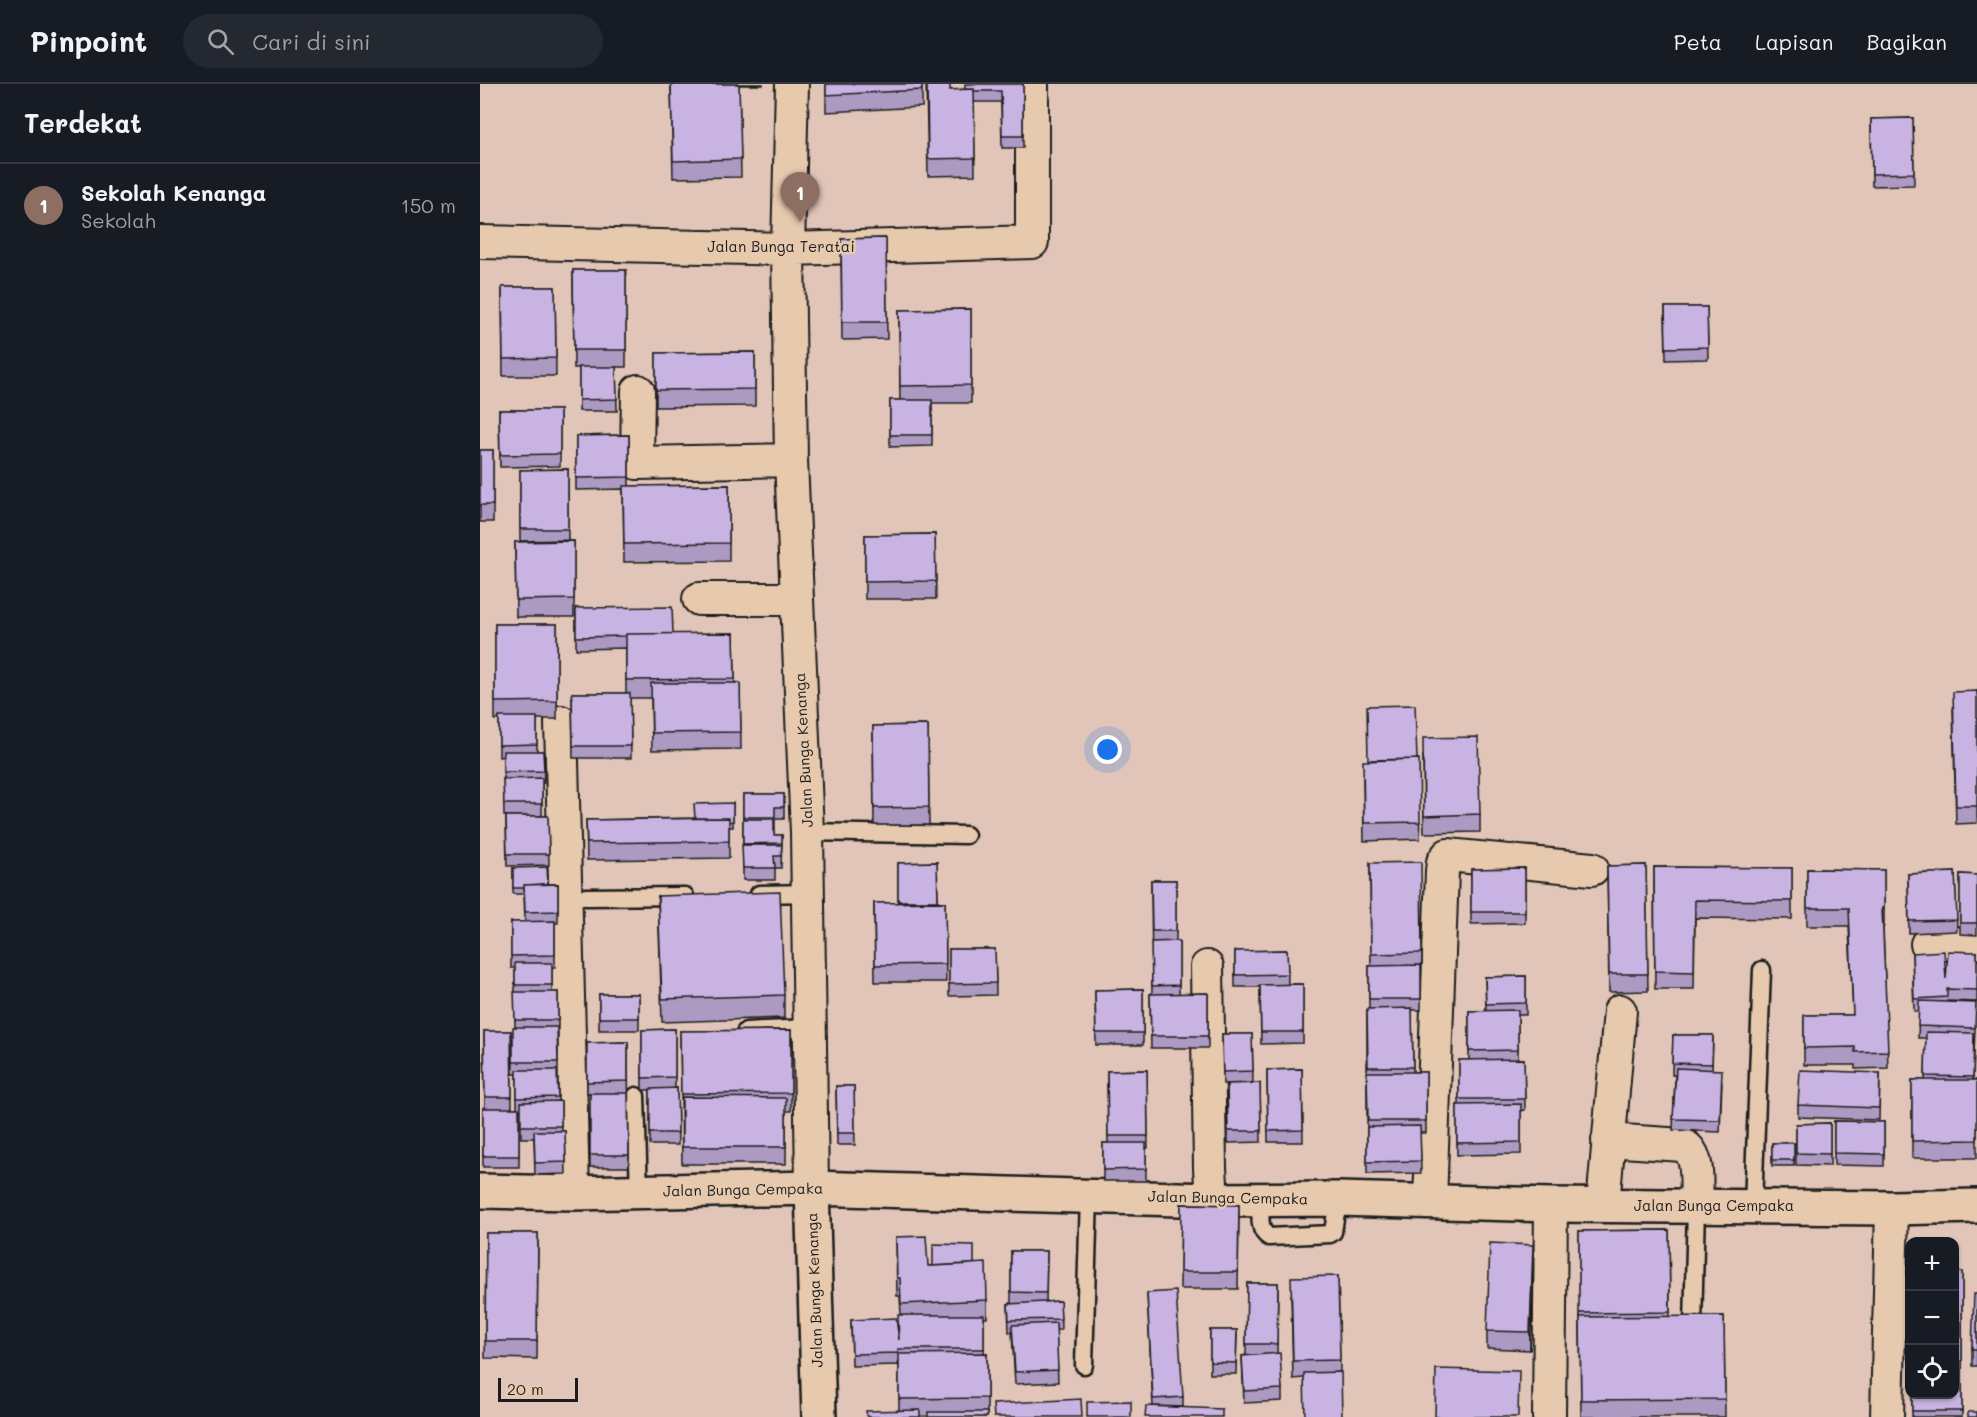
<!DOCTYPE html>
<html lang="id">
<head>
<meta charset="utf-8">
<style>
	:root { --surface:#171b24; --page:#242831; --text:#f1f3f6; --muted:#9ea1a6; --line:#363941; --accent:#919294 }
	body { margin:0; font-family:Mali,sans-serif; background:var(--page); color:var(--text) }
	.controls { position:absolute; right:18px; bottom:18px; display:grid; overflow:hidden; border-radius:12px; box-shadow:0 2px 4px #0004 }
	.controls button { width:54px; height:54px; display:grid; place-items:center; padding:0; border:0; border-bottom:2px solid var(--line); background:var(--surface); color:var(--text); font:30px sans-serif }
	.scale { position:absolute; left:18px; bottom:15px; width:80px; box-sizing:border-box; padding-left:6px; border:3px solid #1c1c1c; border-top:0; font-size:16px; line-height:21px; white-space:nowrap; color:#1c1c1c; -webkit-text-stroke:4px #e7caae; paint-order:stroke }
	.you { position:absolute; left:628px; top:666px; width:21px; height:21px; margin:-15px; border:4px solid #fff; border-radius:50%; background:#1a73e8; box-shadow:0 0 0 9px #1a73e833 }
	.badge { display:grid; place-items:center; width:39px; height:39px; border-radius:50%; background:var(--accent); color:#fff; font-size:20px; font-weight:700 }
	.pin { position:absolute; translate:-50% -50px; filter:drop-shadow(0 2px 3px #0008) }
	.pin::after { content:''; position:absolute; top:32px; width:21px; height:18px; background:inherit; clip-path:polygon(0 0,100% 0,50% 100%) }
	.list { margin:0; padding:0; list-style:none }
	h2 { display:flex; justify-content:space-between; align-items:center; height:78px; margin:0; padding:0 24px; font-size:26px }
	h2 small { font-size:20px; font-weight:400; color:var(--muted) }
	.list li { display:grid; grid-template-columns:39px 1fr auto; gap:18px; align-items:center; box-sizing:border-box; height:84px; padding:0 24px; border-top:2px solid var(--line) }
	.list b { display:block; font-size:22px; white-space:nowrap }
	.list p { margin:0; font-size:20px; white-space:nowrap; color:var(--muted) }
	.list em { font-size:20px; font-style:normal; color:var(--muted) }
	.icon { flex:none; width:33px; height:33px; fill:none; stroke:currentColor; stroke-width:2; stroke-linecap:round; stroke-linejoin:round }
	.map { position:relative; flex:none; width:1497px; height:1333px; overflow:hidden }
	header { display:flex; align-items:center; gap:36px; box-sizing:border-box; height:84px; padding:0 30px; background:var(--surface); border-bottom:2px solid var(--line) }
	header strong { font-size:28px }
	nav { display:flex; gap:33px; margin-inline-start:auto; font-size:21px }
	.search { width:420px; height:54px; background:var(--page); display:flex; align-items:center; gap:15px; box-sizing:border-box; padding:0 21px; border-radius:33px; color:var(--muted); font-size:22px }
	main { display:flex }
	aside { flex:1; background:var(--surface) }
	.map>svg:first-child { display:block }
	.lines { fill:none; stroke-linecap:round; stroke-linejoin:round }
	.service-casing { stroke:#1c1c1c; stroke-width:21 }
	.minor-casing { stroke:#1c1c1c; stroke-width:36 }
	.tertiary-casing { stroke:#1c1c1c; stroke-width:38 }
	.service { stroke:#e7caae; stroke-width:16 }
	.minor { stroke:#e7caae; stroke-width:32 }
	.tertiary { stroke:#e7caae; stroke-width:33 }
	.wall { fill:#ad9ac3; stroke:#1c1c1c; stroke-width:1.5 }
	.shaded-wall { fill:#8d7d9f; stroke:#1c1c1c; stroke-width:1.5 }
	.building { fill:#c9b3e3; stroke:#1c1c1c; stroke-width:1.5 }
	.labels { text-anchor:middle; stroke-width:5; stroke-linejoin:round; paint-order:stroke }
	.street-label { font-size:15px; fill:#1c1c1c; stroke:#e7caae }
</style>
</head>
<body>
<header>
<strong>Pinpoint</strong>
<div class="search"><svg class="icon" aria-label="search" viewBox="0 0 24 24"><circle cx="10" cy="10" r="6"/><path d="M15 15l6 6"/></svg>Cari di sini</div>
<nav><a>Peta</a><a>Lapisan</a><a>Bagikan</a></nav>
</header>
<main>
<aside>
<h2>Terdekat<small></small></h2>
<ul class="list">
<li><span class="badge" style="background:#8d6e63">1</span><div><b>Sekolah Kenanga</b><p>Sekolah</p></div><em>150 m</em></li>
</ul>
</aside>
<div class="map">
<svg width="1497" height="1333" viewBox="0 0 1497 1333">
	<rect width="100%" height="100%" fill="#e1c5b9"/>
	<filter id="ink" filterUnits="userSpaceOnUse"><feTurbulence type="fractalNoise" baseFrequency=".0167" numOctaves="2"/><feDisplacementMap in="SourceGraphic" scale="12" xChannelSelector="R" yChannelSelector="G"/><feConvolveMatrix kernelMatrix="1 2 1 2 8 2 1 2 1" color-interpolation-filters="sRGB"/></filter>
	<g filter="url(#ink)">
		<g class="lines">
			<defs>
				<path id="service" d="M327,748L486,751
					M279,810L329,809
					M106,813L205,812
					M266,947L330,944
					M156,1012L159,1109
					M781,1115C781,1127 777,1147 789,1153L850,1150L853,1148L858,1115
					M1273,1122L1282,886
					M1213,1242L1216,1122
					M604,1281L609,1111"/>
				<path id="minor" d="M312,0L308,165L311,376L327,748L332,1104
					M0,158L308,165L552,158V0
					M158,307L157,379L311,376
					M219,515H317
					M81,638L93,1109
					M1447,860L1497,859
					M727,883L730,1084L732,1116
					M1128,1056L1203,1061C1221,1070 1216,1105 1216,1122
					M950,1118L962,787L963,778L968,771L1112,785
					M1123,1121L1140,927
					M1069,1333L1071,1121
					M1407,1333L1412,1124"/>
				<path id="tertiary" d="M332,1104L339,1333
					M0,1107L93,1109L332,1104L732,1116L858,1115L1071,1121L1412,1124L1497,1122"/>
			</defs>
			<!-- service casing -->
			<use href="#service" class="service-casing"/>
			<!-- minor casing -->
			<use href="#minor" class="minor-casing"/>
			<!-- tertiary casing -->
			<use href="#tertiary" class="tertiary-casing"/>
			<!-- service -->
			<use href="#service" class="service"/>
			<!-- minor -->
			<use href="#minor" class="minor"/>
			<!-- tertiary -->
			<use href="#tertiary" class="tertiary"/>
		</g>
		<!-- wall -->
		<path class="wall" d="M191,0H283V1H259L261,93L193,94Z
			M346,0H442V23L346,28Z
			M446,0L470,6L485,5L543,0V64H522L521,18H494L495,91L448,92Z
			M1433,34L1434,101L1392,102L1391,35Z
			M406,154L407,255L362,256L361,155Z
			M93,186H146V283H136L137,327H99V284H94Z
			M22,203H75L76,292H23Z
			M1185,223H1227L1228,275L1186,276Z
			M491,225V319H452V362L410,363V316H420L419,226Z
			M275,268V322L176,323V269Z
			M19,326H80V382L20,383Z
			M149,351V402L249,401V477L144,478L143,405L96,406V352Z
			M0,366H13V438H0Z
			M88,385V456L40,457V386Z
			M455,450L456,515H385V451Z
			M94,457V533H36L35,458Z
			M96,524L193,550L254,549L255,599H260L261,665L172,666L171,614H150L151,674H93L92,609H146V564L96,565Z
			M15,540H77V635H57V667H63L64,699H62V732H24L23,672L19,673V635L15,636Z
			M1497,607V739L1476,740L1473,625Z
			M448,641L449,741H394L393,642Z
			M943,672L1000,730V748L944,749Z
			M937,675L940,755L884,757L883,694Z
			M263,710H304V735H295V745H294V751H302L301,784H295V796H263Z
			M253,719V743H249V774L107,776L106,736L215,734Z
			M26,732H68L69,781L27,782Z
			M457,778L458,818H465L466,898H395L394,819H418V779Z
			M890,779L942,869L941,926H932L933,988H946V1049H940L941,1089L887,1090V925H889V882H891Z
			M1166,781L1168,907L1129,908L1127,782Z
			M1174,783L1312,784V835L1215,834L1214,905H1175Z
			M33,784L68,800H78V839H75V883H72V908H78V1017H81V1047H85L86,1090L55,1091L54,1054H41V1026H39V1083H3V1024H5L4,947H31L32,1024H37V990H33V955L35,943V884H31V838H45L44,810H33Z
			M1045,784V839L991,840V785Z
			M1327,785L1404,786V842H1403L1408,984L1375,985V981H1324V931H1373L1369,842H1327Z
			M1475,788L1477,847L1429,849L1428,790Z
			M1480,790L1497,791V851L1480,850Z
			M671,796H696V858L699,857V910L728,909V964H671L670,910H672Z
			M178,812L304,911V934L182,938Z
			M469,865H515L516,911L469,912Z
			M807,866L808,900H823V959L781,960L780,903H755V867Z
			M1497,868V918L1467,917V918L1496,919L1493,996H1497V1074H1432V996H1445L1446,954H1438L1439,927H1434L1432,869L1466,895Z
			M1046,892V931H1038V975H1044L1045,1026L1041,1027V1070L977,1071V1021H979V976H989V927H1006L1005,893Z
			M663,905V961H616L615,906Z
			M119,910H159V946H119Z
			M195,945V1004H197L198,1061H170V1006H162V946Z
			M311,946V1027H306V1080H202L200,947Z
			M742,950H772L773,999L743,1000Z
			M1193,951H1233L1232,986L1242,998L1240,1048L1193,1046L1195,991H1192Z
			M148,958L149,1083H110V1009H107V959Z
			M822,985L823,1058H788L787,986Z
			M667,986L668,1064H666V1097H623V1059H628L627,987Z
			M1400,989L1399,1036L1318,1033V1021Z
			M780,999L781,1058L748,1059L747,1000Z
			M356,1002H374L375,1061H357Z
			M1354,1037L1404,1038V1082L1354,1081Z
			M1350,1039V1082L1316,1081V1040Z
			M1292,1059H1314V1082H1292Z
			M701,1120L759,1121L758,1205H700Z
			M1189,1146L1190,1233L1244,1232L1245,1333H1101L1099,1147Z
			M6,1149H58L57,1275L5,1274Z
			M416,1153L448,1182L494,1180L507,1216V1234H504V1269H507V1333L440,1332L419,1326V1277L418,1281L372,1282L371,1236L419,1255L421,1231L420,1212H417Z
			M531,1167H567L566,1218L580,1217L581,1246H576L578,1298L535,1300L532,1248H529L528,1220L531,1219Z
			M1053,1178L1050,1266L1007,1264V1247Z
			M1482,1188V1333H1432V1311Z
			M858,1192L860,1288L824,1294L813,1295L811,1211Z
			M767,1199H798L797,1269L802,1305V1317L764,1319L762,1272L766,1271Z
			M667,1209L703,1313V1323L673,1322Z
			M1497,1210V1282H1492V1265Z
			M730,1246H757L756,1290H730Z"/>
		<!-- shaded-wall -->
		<path class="shaded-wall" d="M1053,1161V1178L1050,1266V1248Z"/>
		<!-- building -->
		<path class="building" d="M191,0H259L261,75L193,77Z
			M346,0H442V6L346,11Z
			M447,0H470V6L494,5L495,74L448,75Z
			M485,0H543V52H522L521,7H494V5H485Z
			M1433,34L1434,89L1392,90L1391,35Z
			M406,154L407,238H362L361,155Z
			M93,186H146V266H94Z
			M22,203H75L76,274L23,275Z
			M1185,223H1227L1228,263L1186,264Z
			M491,225V301L420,302L419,226Z
			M275,268V305L176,306V269Z
			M99,283H136L137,315L99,316Z
			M410,316H452V351H410Z
			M19,326H80V370L20,371Z
			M149,351V393L96,394V352Z
			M0,366H13V421H0Z
			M88,385V445H40V386Z
			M249,401V459L144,460L143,402Z
			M455,450L456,497L385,498V451Z
			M94,457V515L36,516L35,458Z
			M192,523L193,550H146V552L96,553V524Z
			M15,540H77V617L15,618Z
			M254,549L255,595L146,596V550Z
			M171,599H260L261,648L172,649Z
			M1497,607V722H1476L1473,608Z
			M92,609H150L151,662H93Z
			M935,621L937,675L888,676L887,622Z
			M19,633H57V660L19,661Z
			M448,641L449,723L394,724L393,642Z
			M998,653L1000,730L944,732L943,654Z
			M23,667H63L64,687L23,688Z
			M939,675L940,738L884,739L883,677Z
			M62,694V720H24L23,695Z
			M263,710H304V723H295V733H263Z
			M253,719V737L249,738V734H215L214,720Z
			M26,732H68L69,770H27Z
			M249,734V757L107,759L106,736Z
			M263,735H294V751H302V759L263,760Z
			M262,761H302L301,772H294L295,784H263Z
			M457,778L458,817H418V779Z
			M941,778L942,869L891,870L890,779Z
			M1166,781L1168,890H1129L1127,782Z
			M67,783L68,800L44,801V804H33V784Z
			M1174,783L1312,784V817L1215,816L1214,888L1175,887Z
			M1045,784V828H991V785Z
			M1327,785L1404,786V825L1402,824L1408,967L1375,968V963L1324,964V931H1373L1369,824H1327Z
			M1475,788L1477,836L1429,837L1428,790Z
			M1480,790L1497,791V839H1480Z
			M671,796H696V847H672Z
			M78,800V827L45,828L44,801Z
			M300,808L304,911L182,915L178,812Z
			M465,818L466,880L395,881L394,819Z
			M75,837V871L31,872V838Z
			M699,857V901L672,902L671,858Z
			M469,865H515L516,899L469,900Z
			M807,866L808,890L755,891V867Z
			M1464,867L1466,895L1468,867L1497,868V906L1467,905V913L1434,915L1432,869Z
			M35,879H72V901H35Z
			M941,881V915H889V882Z
			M1046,892V919L1006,920L1005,893Z
			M823,900V948H781L780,901Z
			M663,905V949H616L615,906Z
			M34,908H78V936H35Z
			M728,909V952H671L670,910Z
			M119,910H159V934H119Z
			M1439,917L1496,919L1495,944L1438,942Z
			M932,924L933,983H888L887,925Z
			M1038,926V966L989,967V927Z
			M33,943H77L78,978H33Z
			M195,945V993L162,994V946Z
			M311,946V1009L201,1010L200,947Z
			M4,947H31L32,1013H5Z
			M1446,948L1494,949L1493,993L1445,992Z
			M742,950H772L773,987L743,988Z
			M1193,951H1233L1232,980L1192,979Z
			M148,958V997L107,998V959Z
			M1044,975L1045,1015H979V976Z
			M1196,984L1242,986L1240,1036L1193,1035Z
			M822,985L823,1046L788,1047L787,986Z
			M37,986H77L78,1013L37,1014Z
			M667,986L668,1052H628L627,987Z
			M1320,986L1400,989L1399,1024L1318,1021Z
			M887,988H946V1037H888Z
			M1432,996H1497V1056L1432,1057Z
			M780,999L781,1047H748L747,1000Z
			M356,1002H374L375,1049H357Z
			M197,1004L198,1049H170V1005Z
			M110,1009H148L149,1071H110Z
			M202,1013L306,1014V1063H202Z
			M81,1017V1042H41V1018Z
			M1041,1020V1058L977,1059V1021Z
			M3,1024H39V1072H3Z
			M1354,1037L1404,1038V1070L1354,1069Z
			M1350,1039V1070L1316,1069V1040Z
			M940,1042L941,1077L887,1078V1043Z
			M54,1047H85L86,1078L55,1079Z
			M623,1059H666V1085L623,1086Z
			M1292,1059H1314V1076H1292Z
			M701,1120L759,1121L758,1188H700Z
			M1189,1146L1190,1228L1099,1229V1147Z
			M6,1149H58L57,1257H5Z
			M446,1152L448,1182L506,1179L507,1216L421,1220L420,1194H417L416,1153Z
			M1010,1159L1053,1161L1050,1248L1007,1247Z
			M453,1160L494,1161V1180L453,1182Z
			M531,1167H567L566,1209L531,1208Z
			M1474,1188H1482V1327H1432V1311H1474Z
			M858,1192L860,1276L813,1277L811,1193Z
			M767,1199H798L797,1260H766Z
			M696,1207L703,1313L673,1315L667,1209Z
			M1494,1210H1497V1265H1492Z
			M580,1217L581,1235L529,1236L528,1220Z
			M418,1231H504V1265H418V1269L372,1270L371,1236L416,1234L419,1256Z
			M1244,1232L1245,1315L1101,1316L1100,1233Z
			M576,1239L578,1286L535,1288L532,1241Z
			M730,1246H757L756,1279L730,1278Z
			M507,1269V1314L419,1315V1270Z
			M800,1269L802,1305L764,1307L762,1272Z
			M956,1285L1039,1287L1038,1333H955Z
			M861,1288L862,1333H825L824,1289Z
			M601,1315L602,1333H514L513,1320Z
			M651,1317V1333H607V1318Z
			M666,1322L742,1325V1333H665Z
			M440,1326V1333H387L386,1327Z
			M448,1328H507V1333H448Z
			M1488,1328H1497V1333H1488Z"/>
	</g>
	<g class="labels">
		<!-- street labels -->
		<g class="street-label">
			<text x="301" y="168">Jalan Bunga Teratai</text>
			<text transform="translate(324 666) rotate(-93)" y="5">Jalan Bunga Kenanga</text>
			<text transform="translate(263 1106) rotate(-1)" y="5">Jalan Bunga Cempaka</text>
			<text transform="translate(748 1114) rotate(1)" y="5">Jalan Bunga Cempaka</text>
			<text x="1234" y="1127">Jalan Bunga Cempaka</text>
			<text transform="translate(335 1206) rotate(-92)" y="5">Jalan Bunga Kenanga</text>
		</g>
	</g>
</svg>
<div class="controls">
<button>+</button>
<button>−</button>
<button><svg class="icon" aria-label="locate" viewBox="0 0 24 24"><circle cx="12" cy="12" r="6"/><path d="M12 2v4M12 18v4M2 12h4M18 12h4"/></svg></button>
</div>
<div class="scale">20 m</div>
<div class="you"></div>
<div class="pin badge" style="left:320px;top:138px;background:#8d6e63">1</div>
</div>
</main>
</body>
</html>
